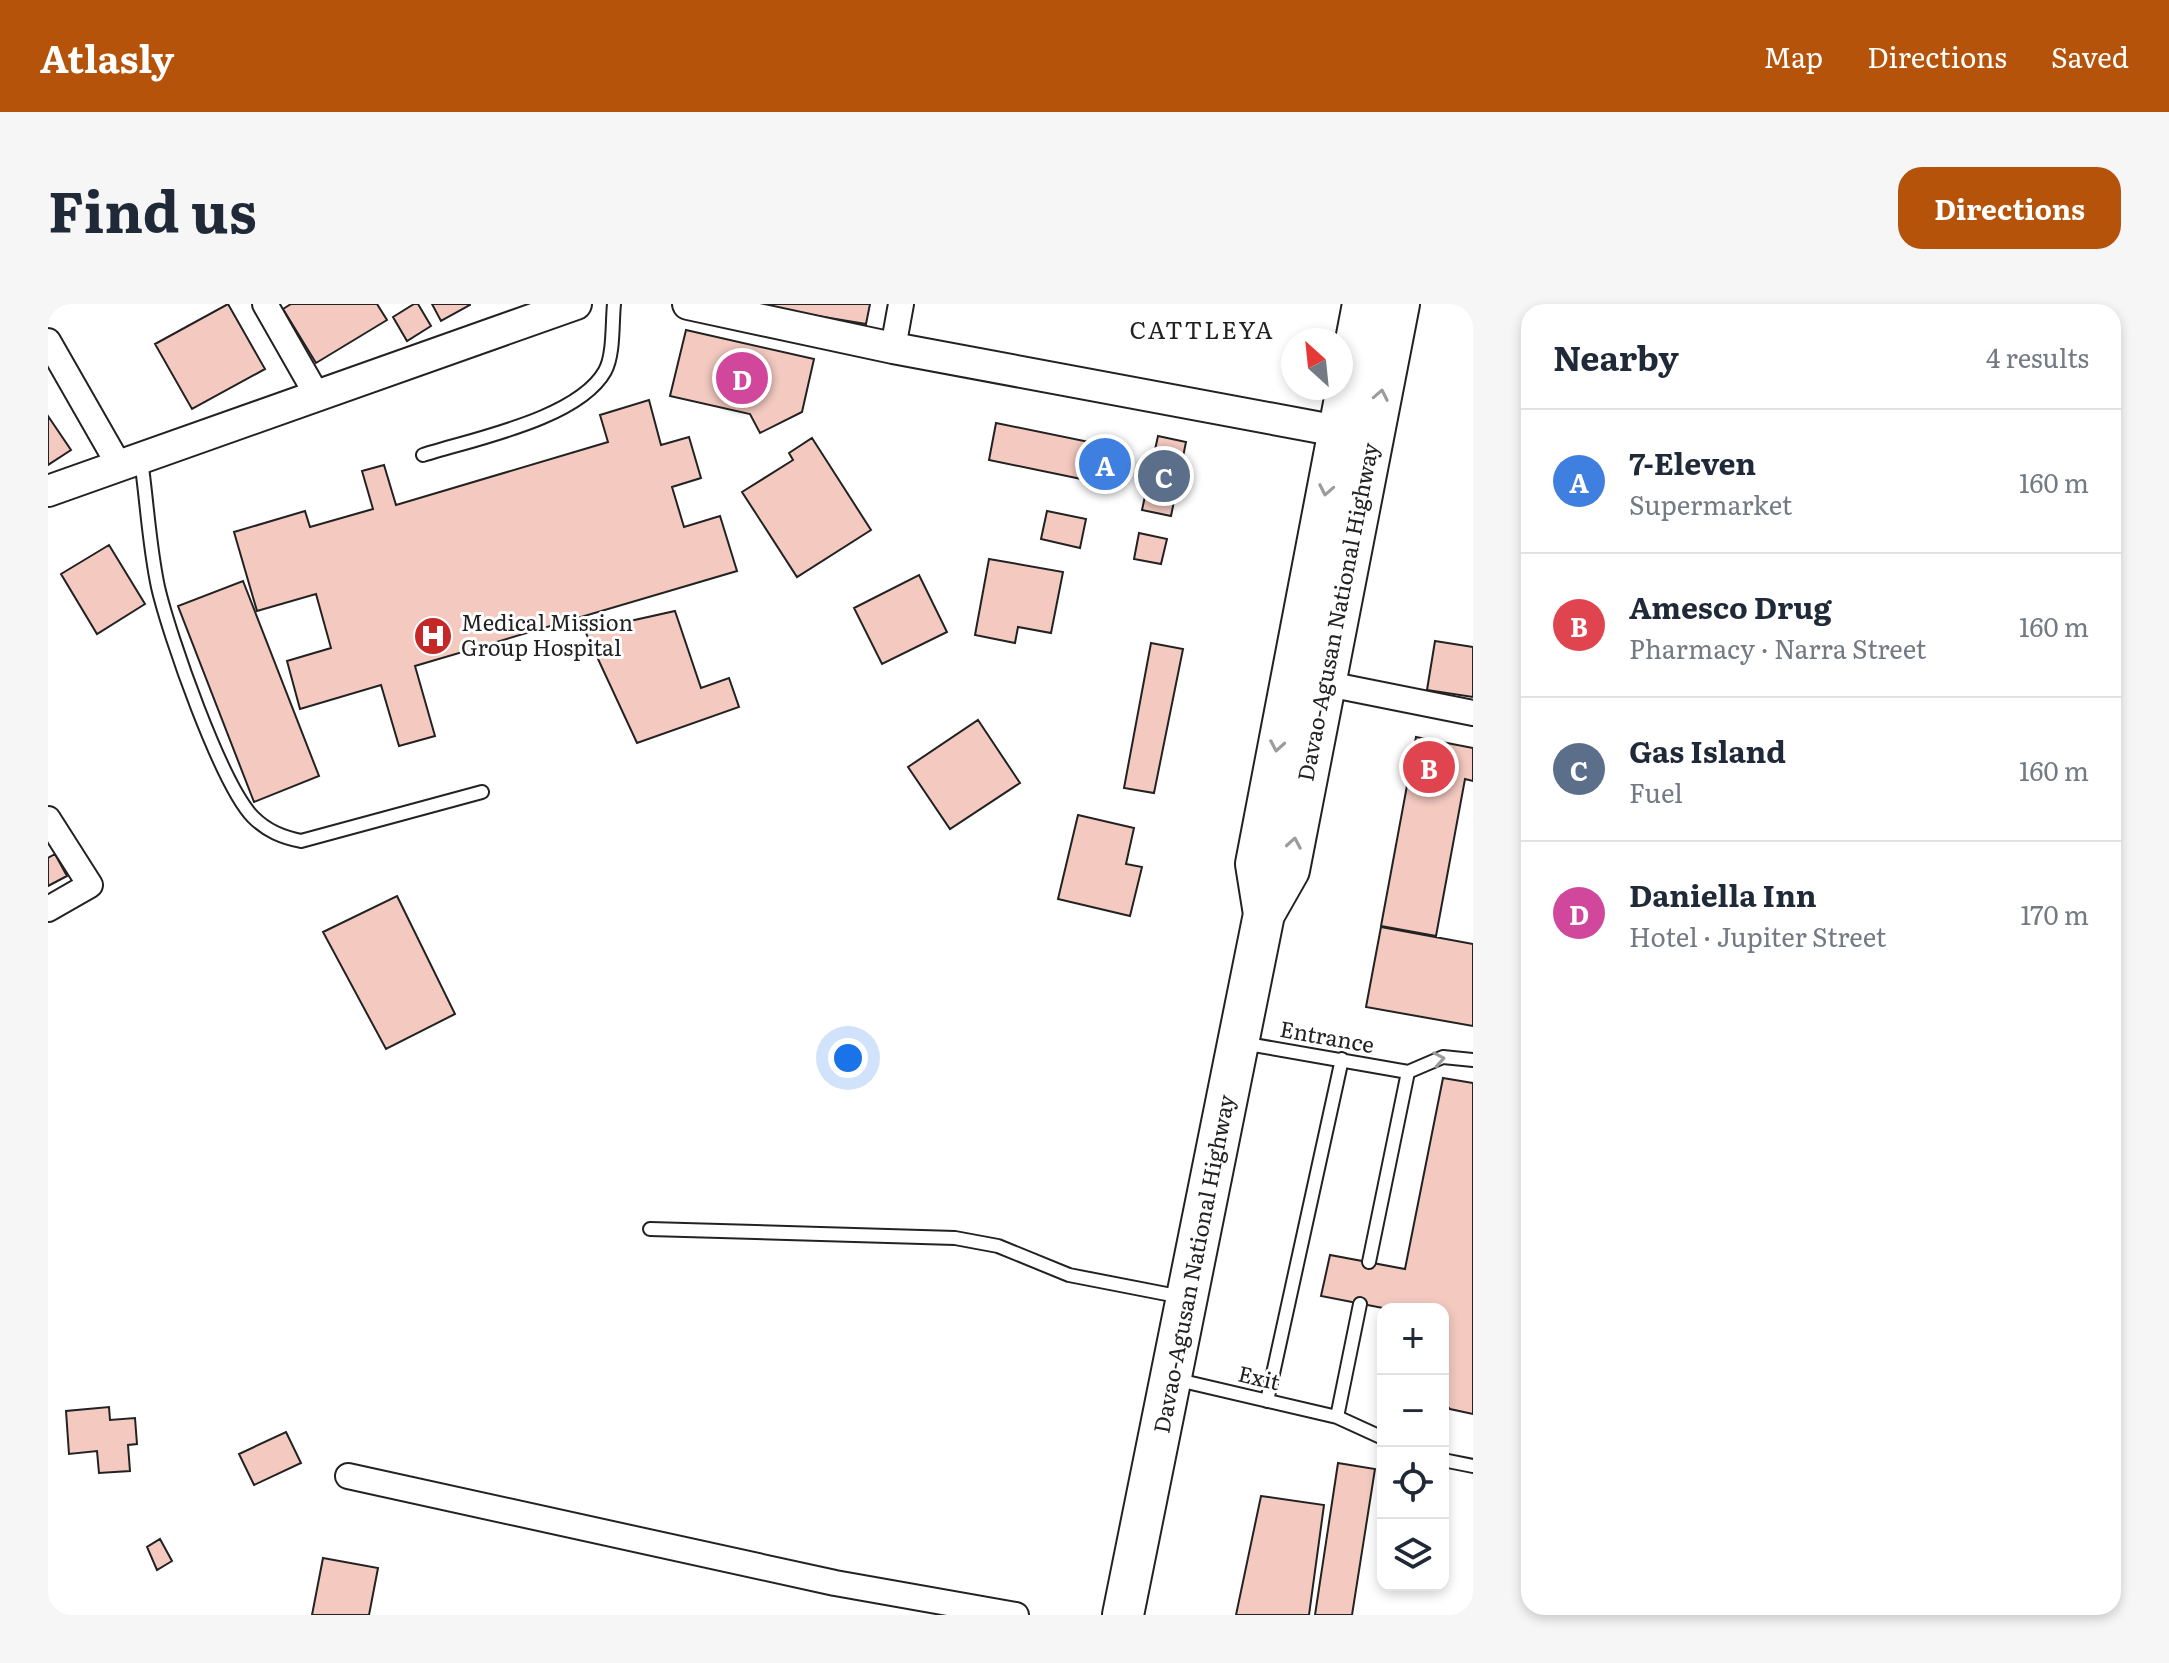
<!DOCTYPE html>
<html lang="en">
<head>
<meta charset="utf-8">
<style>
	:root { --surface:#fff; --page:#f6f6f7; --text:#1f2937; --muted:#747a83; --line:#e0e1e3; --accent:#b45309 }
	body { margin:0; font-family:Literata,serif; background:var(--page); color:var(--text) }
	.controls { position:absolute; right:24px; bottom:24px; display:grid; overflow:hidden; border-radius:16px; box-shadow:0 4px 12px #0003 }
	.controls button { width:72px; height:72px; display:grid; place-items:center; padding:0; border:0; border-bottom:2px solid var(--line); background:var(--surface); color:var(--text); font:40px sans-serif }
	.compass { position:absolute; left:1233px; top:24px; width:72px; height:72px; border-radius:50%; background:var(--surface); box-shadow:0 4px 12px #0003; rotate:333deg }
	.you { position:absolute; left:800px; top:754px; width:28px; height:28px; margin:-20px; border:6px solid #fff; border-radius:50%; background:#1a73e8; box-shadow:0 0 0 12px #1a73e833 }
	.badge { display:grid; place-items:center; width:52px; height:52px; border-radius:50%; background:var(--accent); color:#fff; font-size:26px; font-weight:700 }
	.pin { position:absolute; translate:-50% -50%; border:4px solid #fff; box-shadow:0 2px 8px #0006 }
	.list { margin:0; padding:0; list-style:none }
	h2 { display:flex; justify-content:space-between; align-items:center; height:104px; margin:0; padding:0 32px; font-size:34px }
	h2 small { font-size:26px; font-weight:400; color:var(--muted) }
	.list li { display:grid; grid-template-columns:52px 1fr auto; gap:24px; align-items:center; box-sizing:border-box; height:144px; padding:0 32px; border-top:2px solid var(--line) }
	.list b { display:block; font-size:30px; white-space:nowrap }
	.list p { margin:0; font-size:26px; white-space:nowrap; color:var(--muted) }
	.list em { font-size:26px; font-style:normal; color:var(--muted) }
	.icon { flex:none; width:44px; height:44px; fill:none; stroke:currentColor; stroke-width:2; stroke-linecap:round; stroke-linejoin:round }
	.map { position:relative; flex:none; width:1425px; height:1311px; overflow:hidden; border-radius:24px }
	header { display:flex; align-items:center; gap:48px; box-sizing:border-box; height:112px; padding:0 40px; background:var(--accent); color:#fff }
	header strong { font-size:38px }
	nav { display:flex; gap:44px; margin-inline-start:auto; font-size:28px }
	.intro { display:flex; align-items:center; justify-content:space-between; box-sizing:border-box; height:192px; padding:0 48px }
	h1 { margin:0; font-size:56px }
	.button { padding:20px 36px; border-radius:24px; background:var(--accent); color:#fff; font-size:28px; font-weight:700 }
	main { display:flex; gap:48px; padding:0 48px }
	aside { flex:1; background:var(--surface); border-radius:24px; box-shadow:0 4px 12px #0003 }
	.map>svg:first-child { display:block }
	.building { fill:#f3c9c0; stroke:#222; stroke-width:2 }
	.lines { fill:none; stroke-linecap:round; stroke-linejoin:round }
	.service-casing { stroke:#222; stroke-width:16 }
	.minor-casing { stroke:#222; stroke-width:28 }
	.tertiary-casing { stroke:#222; stroke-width:34 }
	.trunk-casing { stroke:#222; stroke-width:44 }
	.service { stroke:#fff; stroke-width:12 }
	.minor { stroke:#fff; stroke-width:24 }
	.tertiary { stroke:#fff; stroke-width:30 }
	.trunk { stroke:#fff; stroke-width:40 }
	.oneway { stroke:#9c9c9c }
	.labels { text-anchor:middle; stroke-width:6; stroke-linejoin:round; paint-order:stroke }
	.street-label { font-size:22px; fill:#222; stroke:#fff }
	.poi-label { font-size:22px; fill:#222; stroke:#fff; text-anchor:start }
	.neighbourhood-label { font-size:24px; letter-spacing:2px; fill:#222; stroke:#fff }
</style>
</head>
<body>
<header>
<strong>Atlasly</strong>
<nav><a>Map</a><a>Directions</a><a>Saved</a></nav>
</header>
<div class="intro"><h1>Find us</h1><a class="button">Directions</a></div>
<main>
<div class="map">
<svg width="1425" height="1311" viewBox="0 0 1425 1311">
	<rect width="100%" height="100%" fill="#fff"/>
	<!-- building -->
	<path class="building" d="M180,0L217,65L144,105L107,40Z
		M243,0H329L339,16L268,59L235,5Z
		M366,0H370L383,22L359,37L345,13Z
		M384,0H422V1L393,17Z
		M715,0H822L818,20L715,3Z
		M638,26L766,55L754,108L712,129L702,110L622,92Z
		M601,96L613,141L641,133L653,174L624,183L636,223L672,212L689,267L367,362L387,432L351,442L333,381L252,405L239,357L283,344L268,290L209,307L186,228L257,207L262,223L325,205L314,167L336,161L348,201L560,138L552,111Z
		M0,112L23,146L0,161Z
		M948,119L1080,146L1072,183L941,156Z
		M1110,132L1138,138L1123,212L1094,206Z
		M764,134L823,226L749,273L694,188L745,156L741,149Z
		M999,207L1038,215L1032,244L993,235Z
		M1091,229L1119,235L1113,260L1086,255Z
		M61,241L97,300L49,330L13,270Z
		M941,255L1015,268L1003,329L970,323L967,339L927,331Z
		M871,271L899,328L834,360L806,304Z
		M195,277L271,472L206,498L130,302Z
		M627,307L653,384L681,374L691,403L589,439L537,327Z
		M1387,337L1425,343V393L1379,386Z
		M1103,339L1135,345L1106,489L1076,484Z
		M930,416L972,479L902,525L860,463Z
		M1368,433L1425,444V477L1417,475L1388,632L1333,622Z
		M1030,511L1086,524L1078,560L1094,563L1082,612L1010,595Z
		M7,550L19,572L0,582V554Z
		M349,592L407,710L338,745L275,628Z
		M1333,623L1425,640V722L1318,703Z
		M1395,774L1425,779V1110L1402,1105L1395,1098V1005H1340L1273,992L1282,951L1357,965Z
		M61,1103L62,1116L87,1114L89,1140L80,1141L82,1167L51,1169L49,1147L21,1150L18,1107Z
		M238,1128L253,1159L206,1181L191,1150Z
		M1290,1159L1327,1165L1304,1311H1267Z
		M1213,1192L1276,1201L1261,1311H1188Z
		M112,1235L124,1257L109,1266L99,1243Z
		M275,1254L330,1264L321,1311H264Z"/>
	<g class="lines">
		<defs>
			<path id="service" d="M375,151C425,135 530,115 557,67C566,51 564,19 566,0
				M93,156C99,197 101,241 110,283C121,331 173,480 205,513C219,527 234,533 253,537L434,488
				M1194,739L1360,768
				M602,925L907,934L950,942L1021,971L1134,993
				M1321,958L1360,768L1395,753L1425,756
				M1126,1075L1289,1113L1335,1134
				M1219,1097L1294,755
				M1289,1113L1312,1000
				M1395,1156L1425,1162"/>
			<path id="minor" d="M217,0L270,93
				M0,37L72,163
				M845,44L853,0
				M1275,379L1425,409
				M0,515L42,581L0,605
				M300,1172L787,1279L968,1311"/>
			<path id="tertiary" d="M640,0L845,44L1311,131
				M0,187L528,0"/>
			<path id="trunk" d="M1216,610L1208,560L1315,0
				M1075,1311L1216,610L1241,566L1351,0"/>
		</defs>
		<!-- service casing -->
		<use href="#service" class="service-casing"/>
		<!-- minor casing -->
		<use href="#minor" class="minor-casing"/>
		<!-- tertiary casing -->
		<use href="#tertiary" class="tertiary-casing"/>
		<!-- trunk casing -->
		<use href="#trunk" class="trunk-casing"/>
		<!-- service -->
		<use href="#service" class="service"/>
		<!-- minor -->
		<use href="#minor" class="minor"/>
		<!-- tertiary -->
		<use href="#tertiary" class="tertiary"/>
		<!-- trunk -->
		<use href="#trunk" class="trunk"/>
	</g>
	<!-- one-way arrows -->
	<defs><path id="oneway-chevron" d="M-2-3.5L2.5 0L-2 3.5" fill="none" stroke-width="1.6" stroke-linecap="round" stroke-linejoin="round" transform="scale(2)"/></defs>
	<g class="oneway">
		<use href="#oneway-chevron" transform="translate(1333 91) rotate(-79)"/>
		<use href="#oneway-chevron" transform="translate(1278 186) rotate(101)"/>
		<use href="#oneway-chevron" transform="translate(1229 442) rotate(100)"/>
		<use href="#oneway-chevron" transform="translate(1246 539) rotate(-80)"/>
		<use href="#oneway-chevron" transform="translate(1391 755) rotate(-10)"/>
	</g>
	<!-- icons -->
	<defs>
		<symbol id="hospital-disc" viewBox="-11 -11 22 22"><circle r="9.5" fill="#c62828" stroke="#fff"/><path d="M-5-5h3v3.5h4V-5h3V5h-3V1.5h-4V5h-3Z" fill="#fff"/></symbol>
	</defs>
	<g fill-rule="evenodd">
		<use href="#hospital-disc" x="363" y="310" width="44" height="44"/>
	</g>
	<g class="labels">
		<!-- street labels -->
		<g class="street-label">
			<text transform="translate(1290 308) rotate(-79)" y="8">Davao-Agusan National Highway</text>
			<text transform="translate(1279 733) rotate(10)" y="8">Entrance</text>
			<text transform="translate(1146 960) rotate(-79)" y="8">Davao-Agusan National Highway</text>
			<text transform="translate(1211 1074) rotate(13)" y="8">Exit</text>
		</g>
		<!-- poi labels -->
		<g class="poi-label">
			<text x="413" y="327">Medical Mission<tspan x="413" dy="25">Group Hospital</tspan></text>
		</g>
		<!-- neighbourhood labels -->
		<g class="neighbourhood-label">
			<text x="1154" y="35">CATTLEYA</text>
		</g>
	</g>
</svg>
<div class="controls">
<button>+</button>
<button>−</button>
<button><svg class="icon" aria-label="locate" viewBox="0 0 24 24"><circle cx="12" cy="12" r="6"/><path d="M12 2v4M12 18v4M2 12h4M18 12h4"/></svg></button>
<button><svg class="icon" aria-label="layers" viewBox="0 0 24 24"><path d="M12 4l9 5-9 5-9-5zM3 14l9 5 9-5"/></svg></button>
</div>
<svg class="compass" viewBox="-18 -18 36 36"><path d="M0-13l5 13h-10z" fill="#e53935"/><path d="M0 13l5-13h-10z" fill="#747a83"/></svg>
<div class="you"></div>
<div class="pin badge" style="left:1057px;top:160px;background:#3f7fe0">A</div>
<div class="pin badge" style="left:1381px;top:463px;background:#e0444e">B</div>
<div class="pin badge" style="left:1116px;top:172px;background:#5c6f8a">C</div>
<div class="pin badge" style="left:694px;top:74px;background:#d1479c">D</div>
</div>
<aside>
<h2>Nearby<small>4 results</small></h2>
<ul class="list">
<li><span class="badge" style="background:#3f7fe0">A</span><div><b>7-Eleven</b><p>Supermarket</p></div><em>160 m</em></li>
<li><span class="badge" style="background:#e0444e">B</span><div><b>Amesco Drug</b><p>Pharmacy · Narra Street</p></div><em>160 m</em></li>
<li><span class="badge" style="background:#5c6f8a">C</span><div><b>Gas Island</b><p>Fuel</p></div><em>160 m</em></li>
<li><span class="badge" style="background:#d1479c">D</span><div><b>Daniella Inn</b><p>Hotel · Jupiter Street</p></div><em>170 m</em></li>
</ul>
</aside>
</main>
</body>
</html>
